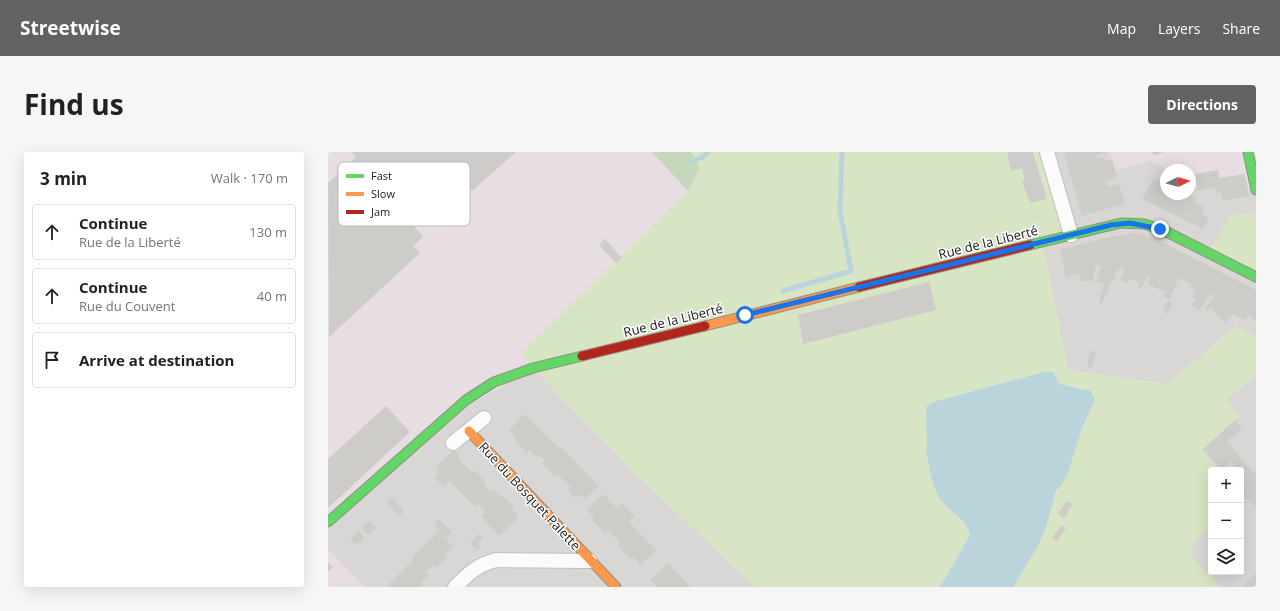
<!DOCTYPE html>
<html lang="en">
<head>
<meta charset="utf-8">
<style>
	:root { --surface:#fff; --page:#f6f6f6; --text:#202124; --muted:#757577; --line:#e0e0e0; --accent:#636261 }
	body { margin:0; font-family:"Open Sans",sans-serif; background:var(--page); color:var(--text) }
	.controls { position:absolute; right:12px; bottom:12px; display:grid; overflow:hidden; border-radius:4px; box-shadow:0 4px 16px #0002 }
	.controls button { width:36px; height:36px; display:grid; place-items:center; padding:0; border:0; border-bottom:1px solid var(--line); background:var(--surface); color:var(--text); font:20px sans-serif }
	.compass { position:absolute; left:832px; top:12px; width:36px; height:36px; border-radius:50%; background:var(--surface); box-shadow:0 4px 16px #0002; rotate:85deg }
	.stop { position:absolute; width:12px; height:12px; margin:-9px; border:3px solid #1a73e8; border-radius:50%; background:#fff }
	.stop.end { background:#1a73e8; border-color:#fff; box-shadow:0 1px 4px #0008 }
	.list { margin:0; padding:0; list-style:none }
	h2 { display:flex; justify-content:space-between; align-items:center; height:52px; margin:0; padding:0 16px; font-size:17px }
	h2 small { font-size:13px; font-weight:400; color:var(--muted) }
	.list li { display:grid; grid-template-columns:26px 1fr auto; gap:12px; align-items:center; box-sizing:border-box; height:56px; margin:0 8px 8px; padding:0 8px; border:1px solid var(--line); border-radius:4px }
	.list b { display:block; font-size:15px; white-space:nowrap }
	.list p { margin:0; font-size:13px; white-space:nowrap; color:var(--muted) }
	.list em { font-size:13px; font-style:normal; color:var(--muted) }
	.icon { flex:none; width:22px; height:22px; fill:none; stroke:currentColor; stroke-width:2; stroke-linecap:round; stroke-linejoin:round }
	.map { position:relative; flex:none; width:928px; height:435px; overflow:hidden; border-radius:4px }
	header { display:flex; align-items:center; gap:24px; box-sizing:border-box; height:56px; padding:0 20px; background:var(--accent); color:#fff }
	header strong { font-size:19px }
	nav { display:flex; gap:22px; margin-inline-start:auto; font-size:14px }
	.intro { display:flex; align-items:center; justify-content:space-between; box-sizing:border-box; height:96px; padding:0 24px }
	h1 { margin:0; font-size:28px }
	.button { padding:10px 18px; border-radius:4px; background:var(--accent); color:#fff; font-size:14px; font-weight:700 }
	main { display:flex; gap:24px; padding:0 24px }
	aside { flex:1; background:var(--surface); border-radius:4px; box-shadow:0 4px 16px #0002 }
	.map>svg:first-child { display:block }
	.residential { fill:#d8d7d5 }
	.industrial { fill:#e7dde3 }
	.grass { fill:#d7e5c4 }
	.forest { fill:#c5d6bb }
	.water { fill:#b9d5db }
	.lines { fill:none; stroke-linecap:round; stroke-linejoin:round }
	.stream { stroke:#b9d5db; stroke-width:5 }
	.building { fill:#ceccc9 }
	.street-casing { stroke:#c0bfbe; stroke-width:16 }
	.fast-casing { stroke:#90917e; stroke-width:11 }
	.slow-casing { stroke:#90917e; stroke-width:11 }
	.jam-casing { stroke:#90917e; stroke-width:11 }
	.street { stroke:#fcfbfb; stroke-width:14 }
	.fast { stroke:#63d668; stroke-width:9 }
	.slow { stroke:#ff974d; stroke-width:9 }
	.jam { stroke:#b3261e; stroke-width:9 }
	.route { stroke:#1a73e8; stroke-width:5 }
	.labels { text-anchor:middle; stroke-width:3; stroke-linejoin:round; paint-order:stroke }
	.street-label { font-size:13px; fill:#1b1b1b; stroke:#fff }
	.key { fill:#fff; stroke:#bbb; stroke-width:1 }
	.key-label { font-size:11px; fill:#1b1b1b }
</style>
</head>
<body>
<header>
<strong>Streetwise</strong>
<nav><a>Map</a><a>Layers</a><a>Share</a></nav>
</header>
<div class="intro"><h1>Find us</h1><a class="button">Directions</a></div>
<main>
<aside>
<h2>3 min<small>Walk · 170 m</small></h2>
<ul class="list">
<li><svg class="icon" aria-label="ahead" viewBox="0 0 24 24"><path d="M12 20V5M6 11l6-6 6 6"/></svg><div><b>Continue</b><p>Rue de la Liberté</p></div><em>130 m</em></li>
<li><svg class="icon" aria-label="ahead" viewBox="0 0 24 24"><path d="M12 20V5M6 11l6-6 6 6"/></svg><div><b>Continue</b><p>Rue du Couvent</p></div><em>40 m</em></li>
<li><svg class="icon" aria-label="arrive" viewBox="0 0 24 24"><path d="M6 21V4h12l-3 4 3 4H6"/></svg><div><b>Arrive at destination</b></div></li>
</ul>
</aside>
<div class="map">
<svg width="928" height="435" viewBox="0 0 928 435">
	<rect width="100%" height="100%" fill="#e9e7e4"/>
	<!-- residential -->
	<path class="residential" d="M719,0H782L788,18L823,8L841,18H838V42H862V26L928,38V61L902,64L928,125V185L908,174L840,232L739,218L737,203L714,90Z
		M205,216L308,322L413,422L429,435H0V370L110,271Z
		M928,223V435H892L864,405V393L881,375L883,354V420H913V318H890L873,298L911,264L898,248Z"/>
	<!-- industrial -->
	<path class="industrial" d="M0,0H324L360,39L193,201L205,216L166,230L0,370Z
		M782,0H928V38L889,29L862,26V18H841L823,8L788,18Z
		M0,397L37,435H0Z"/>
	<!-- grass -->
	<path class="grass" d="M362,0H719L743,83L714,90L737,203L739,218L840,232L908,174L928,185V223L898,248L911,264L874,297L890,318H883L881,375L864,393V405L892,435H685C699,412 715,389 722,363C725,352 726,341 733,334L754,276L767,248L755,236L732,232L725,220H716L605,250L598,255L599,295L598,299C601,311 605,335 610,344C619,359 638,365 642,383L612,435H429L413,422L308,322L205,216L193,201L360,39L371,17L368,6Z
		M928,61V125L880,101L902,64Z"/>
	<!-- forest -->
	<path class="forest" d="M324,0H362L368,6L371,17L360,39Z"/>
	<!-- water -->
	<path class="water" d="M716,220H725L732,232L763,239L767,248L754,276L740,321L733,334L728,339L718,376L710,394L685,435H612L642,383C638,365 619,359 610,344C604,333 601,312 598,299L599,295L598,255L605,250Z"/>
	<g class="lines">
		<!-- stream -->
		<path class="stream" d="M363,10L375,5L380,0
			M455,139L523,119L512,59L514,0"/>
	</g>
	<!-- building -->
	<path class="building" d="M23,0H188L144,39L129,22L80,67L95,85L85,94L92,101L1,185L0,31L28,5Z
		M679,0H705L719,47L702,51L694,29L697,28L694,16L683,19Z
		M736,0H780L769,3L770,6L776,5L777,9L784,8L789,26L778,29L779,35L791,32L797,52L754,64Z
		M824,0H836L826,4Z
		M890,18L891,26L917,22L921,44L895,49L893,40L888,41L887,35L870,38L868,29L862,30V23Z
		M826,26L838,31V42H862L868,46L866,50L877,55L873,62L881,66L875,77L814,47Z
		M806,81L822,85L836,91L928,138V170L922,163L916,168L905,162L897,171L882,155L880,158L877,156L886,144L882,142L871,159L863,154L868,147L864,144L868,138L862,135L864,132L851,126L841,147L835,144L837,140L820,132L823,125H819L813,136L809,135L811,131L801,126L799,131L792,128L796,117L792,115L791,119L788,118L785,130L782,129L779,143L778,142L774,152L771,151L776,132L768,130L773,113L767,114L765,129H752V121L738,125L732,98L776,86Z
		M277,87L294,106L288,111L271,93Z
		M601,130L608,158L475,192L470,163Z
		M840,148L845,152L839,162L835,158Z
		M762,199L768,201L764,215L759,214Z
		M58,254L82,280L0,356V307Z
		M197,262L230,296L232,294L271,334L257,347L252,342L247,346L240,338L243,335L232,325L229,323L227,325L214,311L217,309L214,306L210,303L208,305L202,298L199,301L186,287L188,285L181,278Z
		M907,268L914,277L899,289L925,320L928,318V355L913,341V326L915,324L913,318H910L903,309L894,318L875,297Z
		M126,297L132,304L130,306L144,320L146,318L152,324L158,331L156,333L163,340L165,337L172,345L174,343L186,355L184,357L191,365L171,384L153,364L157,360L150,352L147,355L122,329L116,335L106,325L112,319L108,315Z
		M275,342L289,356L294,351L307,365L301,370L328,398L312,413L306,405L303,408L290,394L292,391L280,378L277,381L264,368L266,365L259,358Z
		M64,346L76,359L71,364L59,351Z
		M738,349L745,352L736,366L730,362Z
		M111,367L124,381L119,386L106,373Z
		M42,369L48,376L40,383L34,376Z
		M733,373L738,376L729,389L724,386Z
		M31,379L37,386L28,393L22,387Z
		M111,379L125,395L118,402L120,404L108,415L105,413L98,420L101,423L93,430L95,432L92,435H62L60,433L86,407L84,405Z
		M151,382L155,386L149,392L152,395L149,398L142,391Z
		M0,410L5,415L0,420Z
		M340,411L353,424L363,435H329L322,428Z
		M928,421V435H914Z"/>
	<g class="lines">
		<defs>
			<path id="street" d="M719,0L743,83
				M125,291L156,266
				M127,435C141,421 149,413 168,408L262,409"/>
			<path id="fast" d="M920,0L928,38
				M702,93L793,71L816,72L833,77L928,125
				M0,370L138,248L166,230L205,216L254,204"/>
			<path id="slow" d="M377,174L531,135
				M141,279L288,435"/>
			<path id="jam" d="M531,135L702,93
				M254,204L377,174"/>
		</defs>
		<!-- street casing -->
		<use href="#street" class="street-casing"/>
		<!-- fast casing -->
		<use href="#fast" class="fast-casing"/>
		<!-- slow casing -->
		<use href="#slow" class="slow-casing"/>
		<!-- jam casing -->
		<use href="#jam" class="jam-casing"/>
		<!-- street -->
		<use href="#street" class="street"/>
		<!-- fast -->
		<use href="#fast" class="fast"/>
		<!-- slow -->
		<use href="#slow" class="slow"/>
		<!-- jam -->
		<use href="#jam" class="jam"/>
	</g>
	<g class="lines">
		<!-- route -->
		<path class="route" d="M417,163L783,73L802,71L832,77"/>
	</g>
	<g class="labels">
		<!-- street labels -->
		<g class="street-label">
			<text transform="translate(660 90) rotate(-14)" y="5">Rue de la Liberté</text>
			<text transform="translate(345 168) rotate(-14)" y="5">Rue de la Liberté</text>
			<text transform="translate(202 344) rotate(47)" y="5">Rue du Bosquet Palette</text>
		</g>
	</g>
	<!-- legend -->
	<rect x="10" y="10" width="132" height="64" rx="6" class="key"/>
	<rect x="18" y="22" width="18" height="4" fill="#63d668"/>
	<rect x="18" y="40" width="18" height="4" fill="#ff974d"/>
	<rect x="18" y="58" width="18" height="4" fill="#b3261e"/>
	<g class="key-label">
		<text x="43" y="28">Fast</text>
		<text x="43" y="46">Slow</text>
		<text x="43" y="64">Jam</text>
	</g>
</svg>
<div class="controls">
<button>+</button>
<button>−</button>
<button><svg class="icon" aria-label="layers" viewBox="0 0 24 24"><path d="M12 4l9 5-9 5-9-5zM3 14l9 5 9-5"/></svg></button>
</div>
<svg class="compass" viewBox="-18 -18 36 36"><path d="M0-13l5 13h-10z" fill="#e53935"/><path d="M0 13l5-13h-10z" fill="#757577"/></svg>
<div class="stop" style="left:417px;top:163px"></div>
<div class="stop end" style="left:832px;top:77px"></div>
</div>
</main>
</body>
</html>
